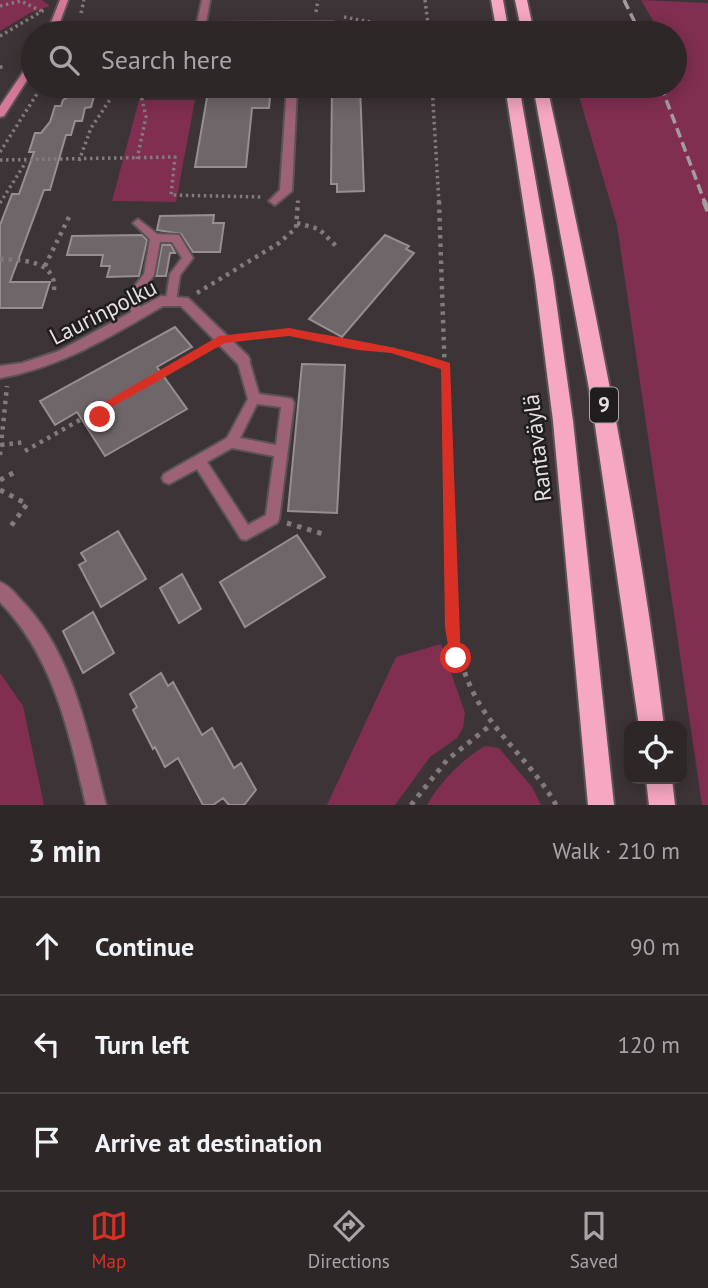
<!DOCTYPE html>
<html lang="en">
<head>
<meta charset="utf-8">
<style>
	:root { --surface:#2d2728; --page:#393334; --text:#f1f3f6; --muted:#a7a5a8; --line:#484445; --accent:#d93025 }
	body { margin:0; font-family:"PT Sans",sans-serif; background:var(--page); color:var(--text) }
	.controls { position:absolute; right:21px; bottom:21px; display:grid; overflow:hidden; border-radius:14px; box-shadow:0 4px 18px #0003 }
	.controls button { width:63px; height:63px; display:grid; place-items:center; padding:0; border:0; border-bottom:2px solid var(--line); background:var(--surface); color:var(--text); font:35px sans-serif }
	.stop { position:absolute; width:21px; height:21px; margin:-16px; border:5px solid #d93025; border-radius:50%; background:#fff }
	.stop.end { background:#d93025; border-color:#fff; box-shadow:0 2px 7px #0008 }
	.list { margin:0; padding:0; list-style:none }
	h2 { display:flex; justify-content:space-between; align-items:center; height:91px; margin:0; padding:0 28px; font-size:30px }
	h2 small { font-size:23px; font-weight:400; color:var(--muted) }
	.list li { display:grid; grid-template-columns:46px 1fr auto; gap:21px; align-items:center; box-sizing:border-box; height:98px; padding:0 28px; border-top:2px solid var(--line) }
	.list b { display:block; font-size:26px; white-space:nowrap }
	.list em { font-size:23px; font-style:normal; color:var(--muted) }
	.icon { flex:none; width:38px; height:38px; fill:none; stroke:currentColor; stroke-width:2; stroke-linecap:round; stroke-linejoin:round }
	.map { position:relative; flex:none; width:708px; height:805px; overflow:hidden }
	.search { position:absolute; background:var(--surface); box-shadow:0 4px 18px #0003; left:21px; right:21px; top:21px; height:77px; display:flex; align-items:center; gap:18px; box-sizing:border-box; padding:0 24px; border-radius:38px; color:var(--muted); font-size:26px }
	.sheet { height:385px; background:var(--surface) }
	nav { display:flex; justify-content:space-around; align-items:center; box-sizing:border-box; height:98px; border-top:2px solid var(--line); background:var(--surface); font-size:19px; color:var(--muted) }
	nav a { display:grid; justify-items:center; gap:4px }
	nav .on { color:var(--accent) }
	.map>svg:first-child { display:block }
	.green { fill:#802f50 }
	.building { fill:#6f6669; stroke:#978e91; stroke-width:2 }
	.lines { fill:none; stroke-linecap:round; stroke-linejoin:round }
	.service-casing { stroke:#5a5355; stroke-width:4 }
	.minor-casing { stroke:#5a5355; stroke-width:4 }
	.secondary-casing { stroke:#5a5355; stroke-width:4 }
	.trunk-casing { stroke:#5a5355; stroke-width:4 }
	.path-far2 { stroke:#827b7d; stroke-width:3.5; stroke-dasharray:2.5 3.5; stroke-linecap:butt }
	.path-far1 { stroke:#827b7d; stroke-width:4.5; stroke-dasharray:3.5 5; stroke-linecap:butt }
	.path { stroke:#827b7d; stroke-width:5; stroke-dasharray:4.5 6; stroke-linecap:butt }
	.service { fill:#9e6276; fill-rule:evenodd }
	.minor { fill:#9e6276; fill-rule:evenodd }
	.secondary { fill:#d6789a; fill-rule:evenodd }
	.trunk { fill:#f6a7c2; fill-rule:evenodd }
	.rail-far1 { stroke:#a49d9f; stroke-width:3.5; stroke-dasharray:10 5; stroke-linecap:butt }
	.rail { stroke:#a49d9f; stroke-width:5; stroke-dasharray:13 6; stroke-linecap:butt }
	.route { fill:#d93025 }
	.labels { text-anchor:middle; stroke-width:5; stroke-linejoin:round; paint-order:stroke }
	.shield { fill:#201d1e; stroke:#aaa5a6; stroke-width:2 }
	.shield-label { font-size:21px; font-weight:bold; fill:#e5dfe1 }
	.street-label { font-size:23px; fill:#e5dfe1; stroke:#201d1e }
</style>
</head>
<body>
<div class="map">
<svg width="708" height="805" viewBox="0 0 708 805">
	<rect width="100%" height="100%" fill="#3c3436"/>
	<!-- green -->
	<path class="green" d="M0,0H42L50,6L30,13L0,31Z
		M641,0L708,3V805H702L617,225L576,86H675V33H660Z
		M139,100H195L176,202L112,201Z
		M441,644L465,713L463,728L457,738L430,757L395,805H327L396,657Z
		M0,673L23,706L44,805H0Z
		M485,746L499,748L532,787L541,805H427C442,780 459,762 485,746Z"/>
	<!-- building -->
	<path class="building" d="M73,86H97L91,107L85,108L82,121H75L71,135H66L50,190H44L10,282H50L42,308H0V225L12,194H19L34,152H29L35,133H41L50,122L55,106H61L63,100L70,96Z
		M209,86H271L269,108H252L246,167H195Z
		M332,86H360L364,191L337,192V184H331Z
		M214,215L213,223H224L220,252H193L181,234L157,230L160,216Z
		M142,235L147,240L139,276L107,277L110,266H101L103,255H67L72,236Z
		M385,235L409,246L406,249L414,253L342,337L309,319Z
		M162,245H171L175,253H170L166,276H156Z
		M175,327L192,347L157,367L187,409L105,456L77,412L55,425L40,401Z
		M302,364L345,365L337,513L288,511Z
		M118,531L146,579L101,607L79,565L86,561L81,553Z
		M297,535L325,577L245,627L220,582Z
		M182,574L201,609L179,623L160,588Z
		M93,612L114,653L83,673L63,631Z
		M161,673L168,686L173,682L202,735L212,728L234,768L241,763L256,790L244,805H229L223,798L213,805H203L178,758L165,767L155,747L153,749L133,710L137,707L130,694Z"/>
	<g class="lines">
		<defs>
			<path id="service" d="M138,219L157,234L179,235L193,258L180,275L176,302H168L166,299L170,274L182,258L172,242H160L154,275L135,301L146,313L140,317L136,316L122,302L144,274L150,239L133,223Z
				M243,355L249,360L259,394L288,398L292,399L294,403L279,519L277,523L246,540L241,539L197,469L169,484L164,482L162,478L164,474L227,438L248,399L237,360ZM257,404L281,407L276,445L240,438ZM232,448L274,456L266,515L248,525L207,462Z"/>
			<path id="minor" d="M202,0H210L206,23L333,22L338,25L333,28L55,29L50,26L55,23H197Z
				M287,86H297L292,191L275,205L269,201L280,190Z
				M161,296L188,298L248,356L250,360L248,364H238L181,306H163C110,337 61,367 0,378V366L22,363L59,351Z
				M0,582C8,585 14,592 20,599C73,652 88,735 106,805H86C69,732 54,658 0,602Z"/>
			<path id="secondary" d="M60,0H68L56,33H47Z
				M33,61V71L4,116L0,117V106L30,62Z"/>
			<path id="trunk" d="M491,0H503L509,33H497Z
				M515,0H527L534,33H522Z
				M505,86H519L553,279L573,421L614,805H588L553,421L535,279Z
				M533,86H547C593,297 638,511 664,726H639L592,405Z
				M646,779H672L675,805H649Z"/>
		</defs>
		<!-- service casing -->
		<use href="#service" class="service-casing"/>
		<!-- minor casing -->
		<use href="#minor" class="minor-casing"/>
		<!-- secondary casing -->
		<use href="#secondary" class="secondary-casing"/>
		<!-- trunk casing -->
		<use href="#trunk" class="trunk-casing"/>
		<!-- path-far2 -->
		<path class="path-far2" d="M425,0L429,32
			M0,6L21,1L41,11
			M316,12L318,0
			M81,13L84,0
			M344,17L429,33
			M0,36L44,10
			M0,67H5
			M432,86L439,203
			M0,152L42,86
			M137,159L146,117L141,95L144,86
			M0,160L175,157L171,195L262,197
			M79,161L91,128L119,86
			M0,203L26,162
			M298,203V198"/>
		<!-- path-far1 -->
		<path class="path-far1" d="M439,201L448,465
			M297,223L319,229L337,247
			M0,259C21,260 57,260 54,290
			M45,266L69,217
			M197,293L279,243L296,228L298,201
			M241,337L289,332L357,346L391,349L446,366
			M155,377L160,383
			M95,411L100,417
			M1,445L26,442
			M25,451L207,348
			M0,455L7,386"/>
		<!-- path -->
		<path class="path" d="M448,464C450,543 438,639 482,708C504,742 536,769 556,805
			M0,480L15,472
			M0,490L27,504L11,526
			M287,523L323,534
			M411,805L447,760L492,724"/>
		<!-- service -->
		<use href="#service" class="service"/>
		<!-- minor -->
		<use href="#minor" class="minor"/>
		<!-- secondary -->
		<use href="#secondary" class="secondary"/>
		<!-- trunk -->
		<use href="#trunk" class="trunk"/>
		<!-- rail-far1 -->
		<path class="rail-far1" d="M624,0L640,33
			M661,86L705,203"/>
		<!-- rail -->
		<path class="rail" d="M704,201L708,211"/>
	</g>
	<!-- route -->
	<path class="route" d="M289,328C343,339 397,345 450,363L461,663H451L445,627L441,369L391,353L358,350L289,336L225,343L103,412L104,421H96L89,411L219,336Z"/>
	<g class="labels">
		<!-- shield labels -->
		<rect class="shield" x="590" y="387.5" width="28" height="35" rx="5"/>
		<g class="shield-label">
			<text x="604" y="412">9</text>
		</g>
		<!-- street labels -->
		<g class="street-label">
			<text transform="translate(103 312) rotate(-27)" y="8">Laurinpolku</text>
			<text transform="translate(537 448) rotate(-97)" y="8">Rantaväylä</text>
		</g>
	</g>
</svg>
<div class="controls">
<button><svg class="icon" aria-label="locate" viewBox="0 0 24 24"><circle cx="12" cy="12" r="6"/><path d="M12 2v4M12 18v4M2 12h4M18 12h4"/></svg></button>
</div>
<div class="stop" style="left:456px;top:658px"></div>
<div class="stop end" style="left:100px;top:417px"></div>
<div class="search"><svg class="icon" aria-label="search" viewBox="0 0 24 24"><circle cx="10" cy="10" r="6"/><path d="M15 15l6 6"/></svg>Search here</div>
</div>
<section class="sheet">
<h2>3 min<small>Walk · 210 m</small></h2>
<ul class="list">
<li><svg class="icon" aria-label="ahead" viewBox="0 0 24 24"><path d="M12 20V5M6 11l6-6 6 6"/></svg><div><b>Continue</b></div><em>90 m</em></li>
<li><svg class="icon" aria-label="left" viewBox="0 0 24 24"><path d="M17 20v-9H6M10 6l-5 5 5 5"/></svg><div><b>Turn left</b></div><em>120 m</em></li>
<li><svg class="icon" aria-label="arrive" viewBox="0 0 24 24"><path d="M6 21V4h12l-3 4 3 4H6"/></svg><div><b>Arrive at destination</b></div></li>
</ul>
</section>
<nav>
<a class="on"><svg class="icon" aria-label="map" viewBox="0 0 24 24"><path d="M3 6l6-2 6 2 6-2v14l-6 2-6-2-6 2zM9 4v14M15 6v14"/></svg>Map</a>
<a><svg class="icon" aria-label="directions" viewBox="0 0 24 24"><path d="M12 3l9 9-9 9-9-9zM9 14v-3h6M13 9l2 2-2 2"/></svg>Directions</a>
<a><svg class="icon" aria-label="saved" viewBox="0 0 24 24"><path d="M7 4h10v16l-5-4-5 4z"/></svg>Saved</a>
</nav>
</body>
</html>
